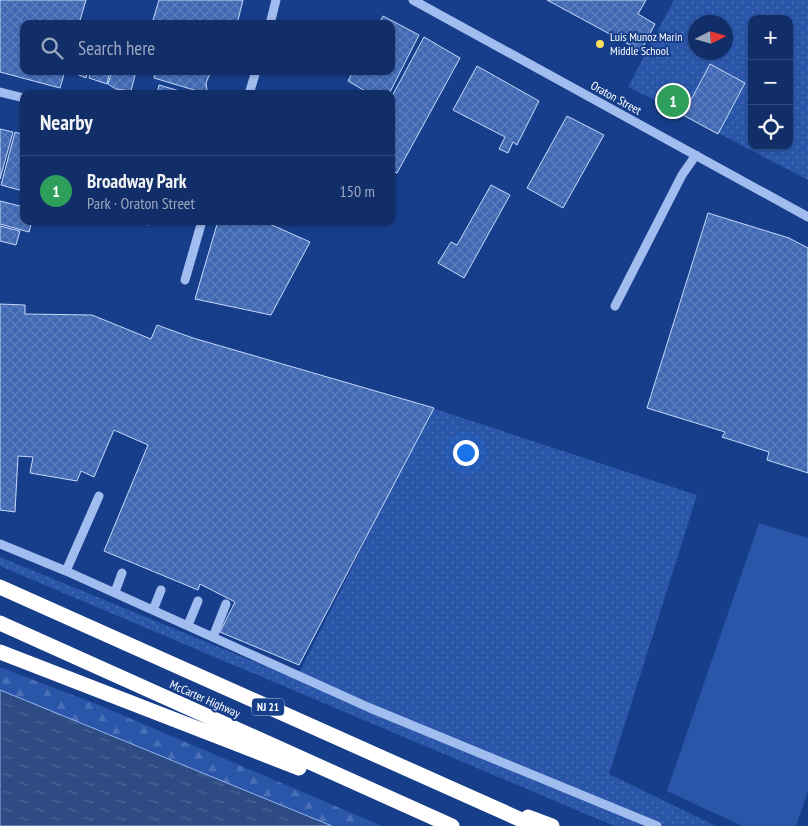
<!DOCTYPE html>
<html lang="en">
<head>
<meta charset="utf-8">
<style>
	:root { --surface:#112e68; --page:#1e3a71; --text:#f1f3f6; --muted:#9ca8c0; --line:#304a7c; --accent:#d6ab8b }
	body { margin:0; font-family:"PT Sans Narrow",sans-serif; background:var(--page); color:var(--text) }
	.controls { position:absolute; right:15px; top:15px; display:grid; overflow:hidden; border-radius:10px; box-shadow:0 1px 4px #0004 }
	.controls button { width:45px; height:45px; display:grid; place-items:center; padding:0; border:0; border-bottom:1px solid var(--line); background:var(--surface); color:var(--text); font:25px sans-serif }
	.compass { position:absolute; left:688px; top:15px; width:45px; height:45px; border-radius:50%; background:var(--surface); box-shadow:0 1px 4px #0004; rotate:85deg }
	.you { position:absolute; left:465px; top:452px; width:18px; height:18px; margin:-12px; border:4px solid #fff; border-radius:50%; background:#1a73e8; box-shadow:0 0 0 8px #1a73e833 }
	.badge { display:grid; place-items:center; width:32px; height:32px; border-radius:50%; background:var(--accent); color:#fff; font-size:16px; font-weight:700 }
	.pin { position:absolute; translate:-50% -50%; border:2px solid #fff; box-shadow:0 1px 5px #0006 }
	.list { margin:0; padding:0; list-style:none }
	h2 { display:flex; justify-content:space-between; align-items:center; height:65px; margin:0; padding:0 20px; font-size:21px }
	h2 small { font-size:16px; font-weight:400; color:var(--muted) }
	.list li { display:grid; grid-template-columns:32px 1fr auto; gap:15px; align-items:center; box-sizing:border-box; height:70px; padding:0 20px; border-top:1px solid var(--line) }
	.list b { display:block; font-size:19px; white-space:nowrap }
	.list p { margin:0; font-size:16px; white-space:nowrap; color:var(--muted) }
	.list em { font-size:16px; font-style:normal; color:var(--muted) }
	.icon { flex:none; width:28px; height:28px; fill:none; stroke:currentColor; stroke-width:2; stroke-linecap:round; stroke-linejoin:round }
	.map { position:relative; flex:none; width:808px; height:826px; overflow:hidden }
	.search { position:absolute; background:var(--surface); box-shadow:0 1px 4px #0004; left:20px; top:20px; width:375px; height:55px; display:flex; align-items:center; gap:12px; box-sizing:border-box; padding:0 18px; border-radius:10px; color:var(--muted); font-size:19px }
	.panel { position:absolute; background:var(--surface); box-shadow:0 1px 4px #0004; left:20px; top:90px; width:375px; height:135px; border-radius:10px }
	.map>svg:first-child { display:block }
	.green { fill:url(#green-dots); fill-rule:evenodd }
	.forest { fill:url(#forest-firs) }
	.pitch { fill:#2a56a9 }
	.water { fill:url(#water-ripples); stroke:#93b5f1 }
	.building { fill:url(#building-cross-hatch); stroke:#c6d9fa }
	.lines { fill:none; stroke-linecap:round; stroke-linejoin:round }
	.minor { stroke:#a1bcee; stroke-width:9 }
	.highway { stroke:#fff; stroke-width:15 }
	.poi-dot { fill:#ffe15e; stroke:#173e8a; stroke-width:2 }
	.labels { text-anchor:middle; stroke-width:4; stroke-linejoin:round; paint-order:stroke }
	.shield { fill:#173e8a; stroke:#b9c5dc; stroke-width:1 }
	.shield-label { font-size:11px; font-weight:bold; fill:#fff }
	.poi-label { font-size:12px; fill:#fff; stroke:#173e8a; text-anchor:start }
	.street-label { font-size:12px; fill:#fff; stroke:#173e8a }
</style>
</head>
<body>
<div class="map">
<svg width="808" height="826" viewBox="0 0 808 826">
	<defs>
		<pattern id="green-dots" width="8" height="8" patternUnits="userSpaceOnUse" patternTransform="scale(1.25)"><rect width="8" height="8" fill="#2a56a9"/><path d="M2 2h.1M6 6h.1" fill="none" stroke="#4a6fb6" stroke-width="1.8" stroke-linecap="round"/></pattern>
		<pattern id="forest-firs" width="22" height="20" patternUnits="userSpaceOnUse" patternTransform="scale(1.25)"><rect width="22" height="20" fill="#2a56a9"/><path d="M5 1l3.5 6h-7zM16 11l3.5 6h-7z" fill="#4a6fb6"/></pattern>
		<pattern id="water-ripples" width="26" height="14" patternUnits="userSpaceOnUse" patternTransform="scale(1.25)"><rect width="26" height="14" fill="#2e4b84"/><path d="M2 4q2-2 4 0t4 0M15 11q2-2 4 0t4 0" fill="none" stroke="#4d6696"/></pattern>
		<pattern id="building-cross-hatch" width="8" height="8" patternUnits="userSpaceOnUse" patternTransform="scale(1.25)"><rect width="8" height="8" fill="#4068b3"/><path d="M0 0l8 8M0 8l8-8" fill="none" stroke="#5d7fbe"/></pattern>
	</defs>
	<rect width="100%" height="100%" fill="#173e8a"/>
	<!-- green -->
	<path class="green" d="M674,0H808V180L718,133L745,83L710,64L683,114L628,87ZM752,19H789V146H752ZM696,22H726V52H696Z
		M432,408L697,495L609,774L716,826H614L0,566V557L296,679Z"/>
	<!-- forest -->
	<path class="forest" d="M0,667L101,706L382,826H332L0,690Z"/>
	<!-- pitch -->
	<path class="pitch" d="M759,523L808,538V791L796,826H742L667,791Z"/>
	<!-- water -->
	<path class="water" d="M0,690L5,692L332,826H0Z"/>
	<!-- building -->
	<path class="building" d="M0,0H86L79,24H24V71H65L60,88L0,72Z
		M159,0H243L237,24H168L153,20Z
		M547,0H646L638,14L655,24L641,51Z
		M383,16L419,35L389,94H370L348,81L353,71H391V24H379Z
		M424,37L460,58L397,173L391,170V98Z
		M710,64L745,83L718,134L683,115Z
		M477,66L539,101L517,145L513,142L508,153L499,149L505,137L453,110Z
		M69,71H88L86,78Z
		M91,71H110L107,84L89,78Z
		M112,71H136L131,91L116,89L108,84Z
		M155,71H211L206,83L207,90L204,93L154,78Z
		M159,85L190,94H157Z
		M285,90L297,94H284Z
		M567,116L604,135L563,208L527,188Z
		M0,129L13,132L0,179Z
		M15,132L24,135L23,191L1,185Z
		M491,185L510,195L464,278L438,263L451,242L457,245Z
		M0,201L24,207V221H32L29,232L0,224Z
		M708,213L789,238L808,248V473L767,460L769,452L722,437L725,432L647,408Z
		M133,221H149L148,225Z
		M218,221H263L310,242L271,315L195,299Z
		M0,226L20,231L16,245L0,241Z
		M0,304L25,305V314L92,315L151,339L157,325L193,338L434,408L299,665L220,632L235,602L200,584L198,590L104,551L148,445L114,430L94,477L81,471L77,481L30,473L33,457L18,456L15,512L0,510Z"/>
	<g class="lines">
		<!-- minor -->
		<path class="minor" d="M413,0L808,217
			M270,24L276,0
			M0,92L24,98
			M249,94L256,71
			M185,280L202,221
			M615,306L682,175L696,155
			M0,544L66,571L370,708L657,826
			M66,571L99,496
			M115,592L122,573
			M153,610L161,590
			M188,625L198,601
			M213,637L226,604"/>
		<!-- highway -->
		<path class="highway" d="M0,587L535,826
			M0,623L452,826
			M0,652L299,768
			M528,817L552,826"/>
	</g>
	<!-- markers -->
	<circle class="poi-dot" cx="600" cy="44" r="5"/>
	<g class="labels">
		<!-- shield labels -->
		<rect class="shield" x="252" y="698.5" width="32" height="17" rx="4"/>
		<g class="shield-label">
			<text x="268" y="711">NJ 21</text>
		</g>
		<!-- poi labels -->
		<g class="poi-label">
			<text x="610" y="41">Luis Munoz Marin<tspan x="610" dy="14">Middle School</tspan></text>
		</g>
		<!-- street labels -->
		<g class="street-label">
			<text transform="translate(616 98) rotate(29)" y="4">Oraton Street</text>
			<text transform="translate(205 699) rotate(24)" y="4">McCarter Highway</text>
		</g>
	</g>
</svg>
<div class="controls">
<button>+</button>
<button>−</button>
<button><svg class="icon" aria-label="locate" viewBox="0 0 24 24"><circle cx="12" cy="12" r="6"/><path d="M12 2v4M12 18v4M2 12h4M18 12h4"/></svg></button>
</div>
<svg class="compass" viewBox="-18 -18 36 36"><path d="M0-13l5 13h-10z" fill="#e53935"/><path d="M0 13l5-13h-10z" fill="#9ca8c0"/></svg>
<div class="you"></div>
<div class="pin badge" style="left:673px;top:101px;background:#2e9e5b">1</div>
<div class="search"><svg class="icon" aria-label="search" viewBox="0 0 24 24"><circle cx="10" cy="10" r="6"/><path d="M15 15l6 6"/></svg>Search here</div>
<section class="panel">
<h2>Nearby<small></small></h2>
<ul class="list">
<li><span class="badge" style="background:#2e9e5b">1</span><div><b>Broadway Park</b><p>Park · Oraton Street</p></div><em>150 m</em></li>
</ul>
</section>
</div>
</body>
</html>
